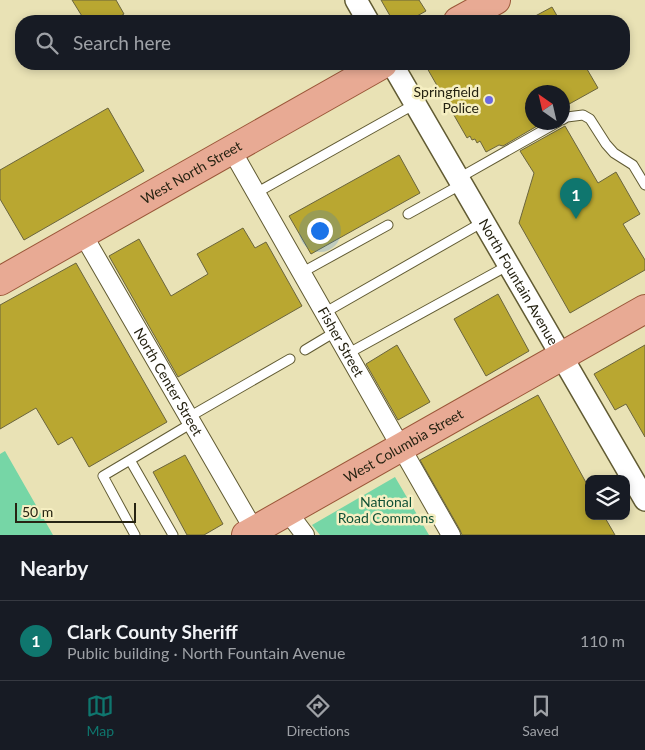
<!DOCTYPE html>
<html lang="en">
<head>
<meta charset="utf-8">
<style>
	:root { --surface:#171b24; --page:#242831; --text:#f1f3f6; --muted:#9ea1a6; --line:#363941; --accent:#0f766e }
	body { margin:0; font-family:Lato,sans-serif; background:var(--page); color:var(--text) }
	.controls { position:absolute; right:15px; bottom:15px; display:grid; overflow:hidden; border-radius:10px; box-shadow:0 2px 8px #0003 }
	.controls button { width:45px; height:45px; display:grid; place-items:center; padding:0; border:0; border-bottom:1px solid var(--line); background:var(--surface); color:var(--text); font:25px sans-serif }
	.compass { position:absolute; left:525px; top:85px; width:45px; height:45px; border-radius:50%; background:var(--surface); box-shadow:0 2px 8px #0003; rotate:326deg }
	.scale { position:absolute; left:15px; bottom:12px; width:121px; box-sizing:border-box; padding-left:5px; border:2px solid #262312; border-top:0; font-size:14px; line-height:18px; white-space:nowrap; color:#262312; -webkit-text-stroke:4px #f6efc2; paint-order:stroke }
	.you { position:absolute; left:319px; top:230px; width:18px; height:18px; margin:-12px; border:4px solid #fff; border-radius:50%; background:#1a73e8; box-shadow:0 0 0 8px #1a73e833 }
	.badge { display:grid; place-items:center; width:32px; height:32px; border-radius:50%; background:var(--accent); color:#fff; font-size:16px; font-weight:700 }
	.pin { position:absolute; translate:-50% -41px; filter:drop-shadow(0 1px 2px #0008) }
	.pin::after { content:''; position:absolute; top:26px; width:18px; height:15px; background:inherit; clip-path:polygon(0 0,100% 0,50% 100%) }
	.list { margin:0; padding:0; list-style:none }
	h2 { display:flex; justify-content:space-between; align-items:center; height:65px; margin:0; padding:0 20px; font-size:21px }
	h2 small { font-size:16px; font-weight:400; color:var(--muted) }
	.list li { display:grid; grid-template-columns:32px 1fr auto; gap:15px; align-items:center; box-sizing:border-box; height:80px; padding:0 20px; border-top:1px solid var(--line) }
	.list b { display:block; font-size:19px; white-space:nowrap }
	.list p { margin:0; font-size:16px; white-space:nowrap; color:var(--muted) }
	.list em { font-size:16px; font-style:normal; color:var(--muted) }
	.icon { flex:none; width:28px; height:28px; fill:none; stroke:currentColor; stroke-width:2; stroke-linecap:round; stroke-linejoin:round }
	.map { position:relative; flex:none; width:645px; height:535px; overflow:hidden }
	.search { position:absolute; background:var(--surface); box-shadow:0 2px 8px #0003; left:15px; right:15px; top:15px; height:55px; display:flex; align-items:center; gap:12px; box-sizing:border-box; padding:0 18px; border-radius:20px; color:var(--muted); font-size:19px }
	.sheet { height:145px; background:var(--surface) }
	nav { display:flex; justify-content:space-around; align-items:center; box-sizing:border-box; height:70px; border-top:1px solid var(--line); background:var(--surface); font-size:14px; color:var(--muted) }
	nav a { display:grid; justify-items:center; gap:2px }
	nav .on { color:var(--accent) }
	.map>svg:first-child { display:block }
	.green { fill:#76d6a6 }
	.building { fill:#b9a731; stroke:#6b653d }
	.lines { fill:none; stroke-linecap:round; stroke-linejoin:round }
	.service-casing { stroke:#615b33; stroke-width:11 }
	.minor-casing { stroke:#615b33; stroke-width:20 }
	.tertiary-casing { stroke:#615b33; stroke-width:24 }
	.primary-casing { stroke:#9a5638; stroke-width:30 }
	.service { stroke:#fff; stroke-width:9 }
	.minor { stroke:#fff; stroke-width:18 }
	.tertiary { stroke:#fff; stroke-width:21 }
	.primary { stroke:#e8aa94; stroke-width:28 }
	.poi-dot { fill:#6b69e2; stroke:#f6efc2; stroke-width:2 }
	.labels { text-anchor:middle; stroke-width:5; stroke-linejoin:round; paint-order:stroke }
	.poi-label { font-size:14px; fill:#262312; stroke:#f6efc2; text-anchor:end }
	.street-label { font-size:14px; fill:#262312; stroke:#f6efc2 }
	.park-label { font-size:14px; fill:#115136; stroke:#f6efc2 }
</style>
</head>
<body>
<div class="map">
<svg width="645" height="535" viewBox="0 0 645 535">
	<rect width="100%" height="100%" fill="#e9e2b5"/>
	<!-- green -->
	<path class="green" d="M5,451L53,535H0V454Z
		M395,477L429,535H320L312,525Z"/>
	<!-- building -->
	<path class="building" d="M72,0H116L124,14L112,21H85Z
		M381,0H419L426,11L408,21H393Z
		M552,7L560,21H526Z
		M434,64H584L598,88L562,108V92H532V122H544L503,146L499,145L486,152L480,141L477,143L475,139L472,140L470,136L467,138L427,68Z
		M108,108L144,171L24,240L0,199V170Z
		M565,126L598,183L616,172L640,214L623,224L645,260V270L570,313L519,223L534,173L520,151Z
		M399,155L420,193L311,254L289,216Z
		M243,228L255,248L266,242L302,306L178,377L109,256L139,239L171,296L208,274L197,254Z
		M76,263L167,422L89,467L72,437L58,445L36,408L0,429V305Z
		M498,294L529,351L486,376L454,319Z
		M397,345L430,402L398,420L366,364Z
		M645,345V437L626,404L615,410L594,374Z
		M538,395L589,488V516H604L615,535H462L460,530L420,460Z
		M185,455L223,524L204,535H187L153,472Z"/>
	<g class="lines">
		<defs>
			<path id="service" d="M562,120L567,117L583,115L590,119L606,144L614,153L633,165L645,185
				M459,178L558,122
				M256,193L415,104
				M408,214L462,184
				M301,273L388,225
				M324,313L483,222
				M305,350L335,332
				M347,354L509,265
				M189,417L290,359
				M130,460L192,423
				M135,535L103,476L130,460L173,535"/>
			<g id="minor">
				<path id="s1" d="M231,149L451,535"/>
				<path id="s2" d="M82,233L254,530"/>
				<path d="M287,511L305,535"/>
			</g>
			<g id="tertiary">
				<path d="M356,0L368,21"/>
				<path id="s3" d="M392,64L645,500"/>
			</g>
			<g id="primary">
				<path d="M458,21L496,0"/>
				<path id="s4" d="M0,281L383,64"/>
				<path id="s5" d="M246,535L645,309"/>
			</g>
		</defs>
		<!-- service casing -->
		<use href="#service" class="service-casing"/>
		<!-- minor casing -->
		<use href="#minor" class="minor-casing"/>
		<!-- tertiary casing -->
		<use href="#tertiary" class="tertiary-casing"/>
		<!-- primary casing -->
		<use href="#primary" class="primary-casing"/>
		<!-- service -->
		<use href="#service" class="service"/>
		<!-- minor -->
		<use href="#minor" class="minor"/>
		<!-- tertiary -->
		<use href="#tertiary" class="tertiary"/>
		<!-- primary -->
		<use href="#primary" class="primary"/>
	</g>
	<!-- markers -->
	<circle class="poi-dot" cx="489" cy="100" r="5"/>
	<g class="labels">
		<!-- poi labels -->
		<g class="poi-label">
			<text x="479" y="97">Springfield<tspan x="479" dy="16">Police</tspan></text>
		</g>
		<!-- street labels -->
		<g class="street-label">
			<text dy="5" stroke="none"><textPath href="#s4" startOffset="220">West North Street</textPath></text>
			<text dy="5" stroke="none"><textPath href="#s3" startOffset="252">North Fountain Avenue</textPath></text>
			<text dy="5" stroke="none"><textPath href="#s1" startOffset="222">Fisher Street</textPath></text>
			<text dy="5" stroke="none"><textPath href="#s2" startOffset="172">North Center Street</textPath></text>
			<text dy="5" stroke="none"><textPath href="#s5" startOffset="181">West Columbia Street</textPath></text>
		</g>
		<!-- park labels -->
		<g class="park-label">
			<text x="386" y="507">National<tspan x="386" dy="16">Road Commons</tspan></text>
		</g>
	</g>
</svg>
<div class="controls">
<button><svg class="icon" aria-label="layers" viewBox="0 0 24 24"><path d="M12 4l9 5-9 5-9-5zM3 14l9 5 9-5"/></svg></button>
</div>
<svg class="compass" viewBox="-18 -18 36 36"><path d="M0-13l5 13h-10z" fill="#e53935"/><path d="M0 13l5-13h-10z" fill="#9ea1a6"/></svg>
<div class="scale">50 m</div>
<div class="you"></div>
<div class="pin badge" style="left:576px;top:219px">1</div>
<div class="search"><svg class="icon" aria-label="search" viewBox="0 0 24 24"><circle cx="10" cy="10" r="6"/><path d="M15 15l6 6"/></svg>Search here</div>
</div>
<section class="sheet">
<h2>Nearby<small></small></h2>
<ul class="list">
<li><span class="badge">1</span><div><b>Clark County Sheriff</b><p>Public building · North Fountain Avenue</p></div><em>110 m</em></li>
</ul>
</section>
<nav>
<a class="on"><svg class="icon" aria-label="map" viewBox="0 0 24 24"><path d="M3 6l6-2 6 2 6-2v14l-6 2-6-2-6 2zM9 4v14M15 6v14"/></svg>Map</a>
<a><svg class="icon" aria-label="directions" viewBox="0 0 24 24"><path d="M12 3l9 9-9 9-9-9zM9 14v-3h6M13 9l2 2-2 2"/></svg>Directions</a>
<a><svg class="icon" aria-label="saved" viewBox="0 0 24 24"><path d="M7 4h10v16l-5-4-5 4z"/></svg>Saved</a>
</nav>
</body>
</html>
